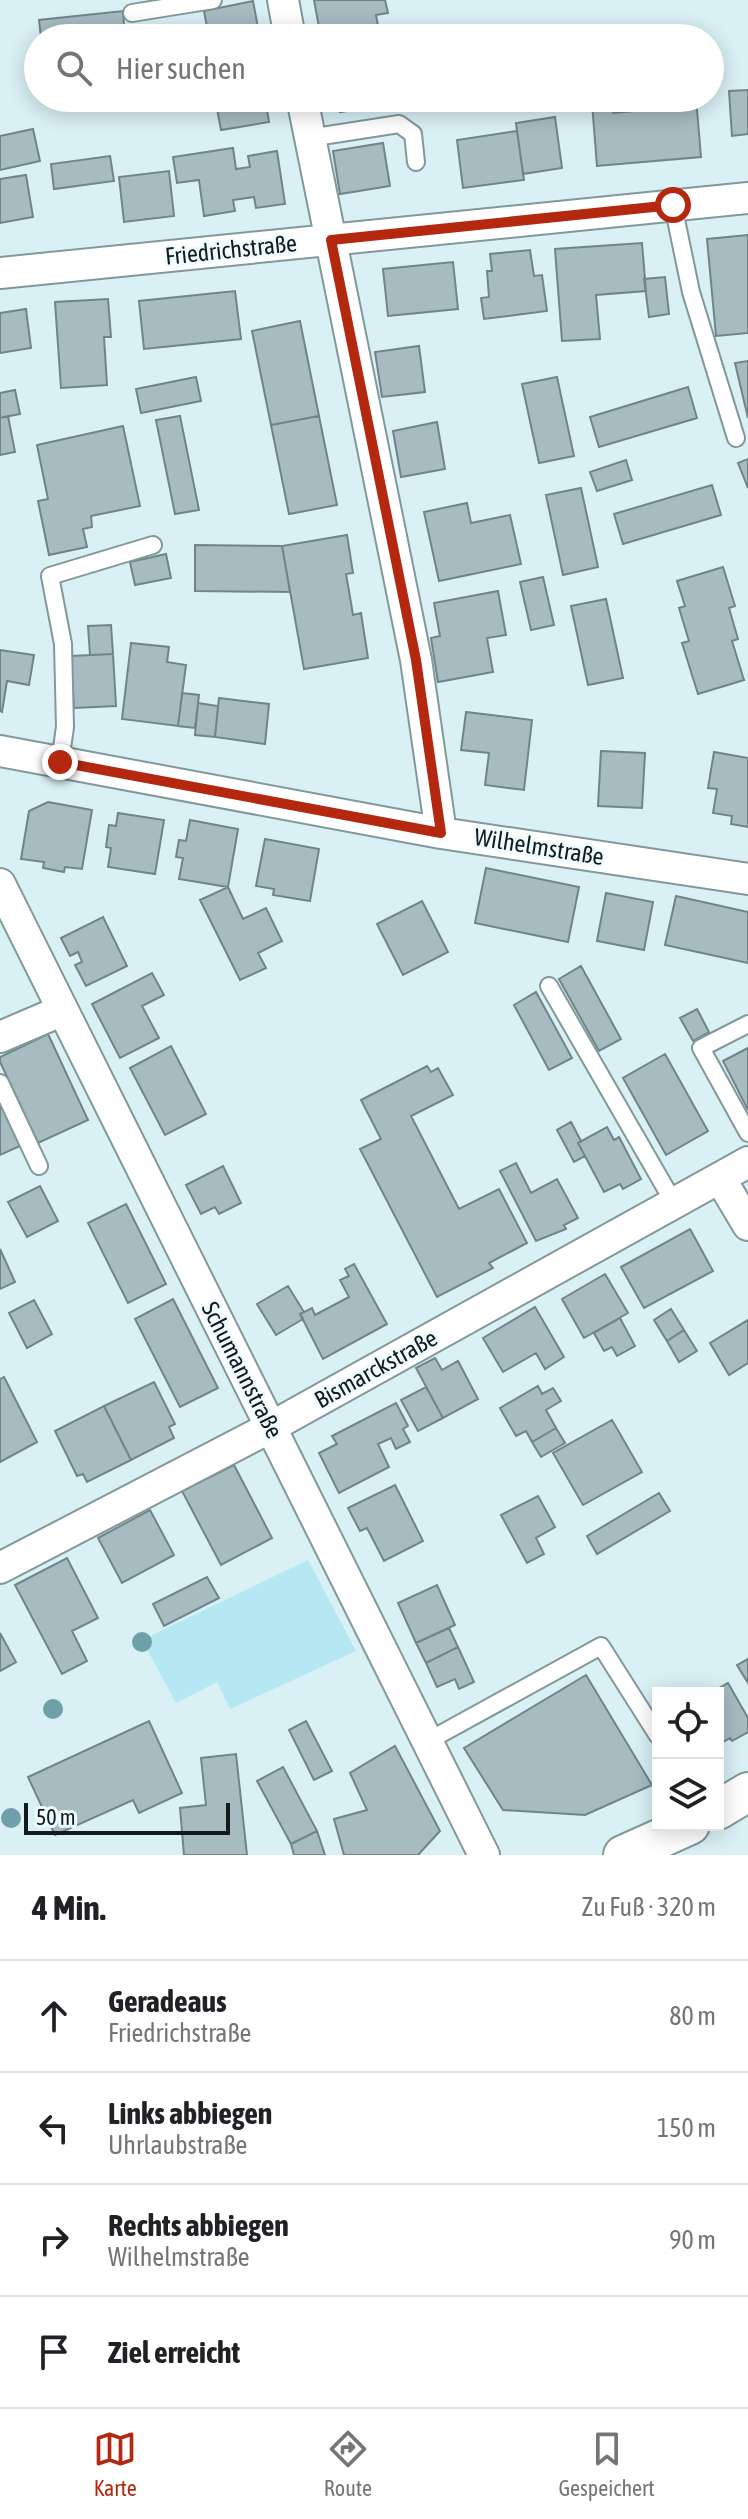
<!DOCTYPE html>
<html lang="de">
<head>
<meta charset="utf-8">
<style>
	:root { --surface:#fff; --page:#f6f6f6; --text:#202124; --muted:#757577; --line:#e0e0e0; --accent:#b42810 }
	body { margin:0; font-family:"Asap Condensed",sans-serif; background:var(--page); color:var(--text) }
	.controls { position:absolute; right:24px; bottom:24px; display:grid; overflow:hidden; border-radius:0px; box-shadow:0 4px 20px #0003 }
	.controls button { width:72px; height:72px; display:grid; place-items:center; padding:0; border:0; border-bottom:2px solid var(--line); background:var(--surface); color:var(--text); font:40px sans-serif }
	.scale { position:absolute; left:24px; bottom:20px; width:206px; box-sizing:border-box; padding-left:8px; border:4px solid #121a1c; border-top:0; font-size:22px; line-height:28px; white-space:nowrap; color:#121a1c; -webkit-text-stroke:6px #eefcff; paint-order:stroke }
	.stop { position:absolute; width:24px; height:24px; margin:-18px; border:6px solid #b42810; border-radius:50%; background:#fff }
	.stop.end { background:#b42810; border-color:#fff; box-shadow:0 2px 8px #0008 }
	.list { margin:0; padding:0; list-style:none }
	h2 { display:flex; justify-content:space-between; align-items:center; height:104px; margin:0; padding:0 32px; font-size:34px }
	h2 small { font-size:26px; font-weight:400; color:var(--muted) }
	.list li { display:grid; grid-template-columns:52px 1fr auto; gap:24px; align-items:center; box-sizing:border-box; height:112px; padding:0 32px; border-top:2px solid var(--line) }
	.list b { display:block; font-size:30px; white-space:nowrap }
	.list p { margin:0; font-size:26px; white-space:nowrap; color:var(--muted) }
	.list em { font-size:26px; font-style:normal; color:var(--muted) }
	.icon { flex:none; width:44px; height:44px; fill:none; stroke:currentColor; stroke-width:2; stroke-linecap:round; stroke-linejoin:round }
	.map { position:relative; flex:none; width:748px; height:1855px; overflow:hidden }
	.search { position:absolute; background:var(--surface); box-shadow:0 4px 20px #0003; left:24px; right:24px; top:24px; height:88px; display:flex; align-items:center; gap:20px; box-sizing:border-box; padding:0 28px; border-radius:44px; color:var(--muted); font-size:30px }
	.sheet { height:552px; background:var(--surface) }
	nav { display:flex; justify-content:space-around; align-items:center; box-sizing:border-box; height:112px; border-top:2px solid var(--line); background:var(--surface); font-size:22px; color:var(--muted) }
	nav a { display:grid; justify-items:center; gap:4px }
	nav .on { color:var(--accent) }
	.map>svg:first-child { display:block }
	.green { fill:#b5e8f3 }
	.building { fill:#a6bcc1; stroke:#70858a; stroke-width:2 }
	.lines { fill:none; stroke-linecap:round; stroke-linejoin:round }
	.service-casing { stroke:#82989c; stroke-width:20 }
	.minor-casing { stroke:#82989c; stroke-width:34 }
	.tertiary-casing { stroke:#82989c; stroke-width:42 }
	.service { stroke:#fff; stroke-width:16 }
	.minor { stroke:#fff; stroke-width:30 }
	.tertiary { stroke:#fff; stroke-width:38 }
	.tree { fill:#6fa0a9 }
	.route { stroke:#b42810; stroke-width:10 }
	.labels { text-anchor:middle; stroke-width:6; stroke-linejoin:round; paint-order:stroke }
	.street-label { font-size:24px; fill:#121a1c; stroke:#eefcff }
</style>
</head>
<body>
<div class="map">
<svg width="748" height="1855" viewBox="0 0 748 1855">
	<rect width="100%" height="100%" fill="#d9f0f5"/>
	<!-- green -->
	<path class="green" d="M308,1560L356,1651L230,1709L217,1682L176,1703L142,1640Z"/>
	<!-- building -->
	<path class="building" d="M314,0H385L388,13L376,15L379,31L340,38H321Z
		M253,1L260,38H209L204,11Z
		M123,11L125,38H41L39,20Z
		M748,90V134L732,136L729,91Z
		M215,98H265L269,122L221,130Z
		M337,98H373L374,107L340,112Z
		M674,98H696L701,157L597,166L592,103L612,101L613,113L675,107Z
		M555,117L562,168L523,174L516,123Z
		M33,129L40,161L0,170V136Z
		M517,131L524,180L463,188L457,140Z
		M383,143L390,186L340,194L333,151Z
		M233,148L236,169L250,167L248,156L277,151L285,204L256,208L254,197L233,200L235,211L204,216L199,180L177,183L173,157Z
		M110,156L114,181L54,189L51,164Z
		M169,171L174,216L124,222L119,177Z
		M26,175L33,217L0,223V179Z
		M748,235V333L716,336L707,239Z
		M642,243L646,291L596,295L600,339L562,341L555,249Z
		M530,250L534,276L542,275L547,311L484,319L481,298L489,297L487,271H492L490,254Z
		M453,262L458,309L388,316L383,269Z
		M665,277L669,314L649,317L644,279Z
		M235,291L241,339L144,349L139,301Z
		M108,299L111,337H104L107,385L61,388L55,302Z
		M26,309L31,348L0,353V313Z
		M300,321L319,416L271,425L252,331Z
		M419,346L425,392L382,397L375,352Z
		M748,361V418L735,363Z
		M196,377L201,401L141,413L136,389Z
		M557,377L574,456L539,463L522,384Z
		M688,387L697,418L599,447L590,417Z
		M15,390L20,414L0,418V393Z
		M8,416L15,452L0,455V418Z
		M180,416L199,510L175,514L156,420Z
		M319,416L337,505L289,514L271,425Z
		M437,422L445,469L401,477L393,431Z
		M123,426L140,506L91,516L92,527L83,529L87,547L49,555L38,501L48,499L37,445Z
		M748,459V488L738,463Z
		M626,460L632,480L597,491L590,472Z
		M712,485L721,515L623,544L614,514Z
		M581,488L598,567L563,575L546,495Z
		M467,503L471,523L510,515L521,564L439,581L424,512Z
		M347,535L353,573L346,574L350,597L353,615L361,613L368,658L304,669L282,546Z
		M195,545L282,546L290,592L195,591Z
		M166,554L171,578L135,585L130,562Z
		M723,567L735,606L729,608L738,639L732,641L744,680L698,694L682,643L689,641L679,608L685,606L677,581Z
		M543,577L554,625L531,630L520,582Z
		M498,591L506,635L487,638L493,672L438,682L431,638L440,636L434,603Z
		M606,599L623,678L588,685L571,606Z
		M111,625L113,654L90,655L88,626Z
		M131,643L169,647L167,662L186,665L178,726L122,719Z
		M0,650L34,655L29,685L7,681L2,712L0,711Z
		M113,654L116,706L74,708L71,656Z
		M182,693L199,695L195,728L178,726Z
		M219,698L269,704L265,744L215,737Z
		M198,703L218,706L215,737L195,735Z
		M466,712L532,720L524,790L485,785L489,753L461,750Z
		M601,751L645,753L642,808L598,806Z
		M714,752L748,758V827L731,824L732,816L713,813L717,789L708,788Z
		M48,802L92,810L82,869L65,867L64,872L43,868L44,862L21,859L29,811Z
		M118,813L164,820L155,874L108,867L111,848L106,847L109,825L116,826Z
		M190,820L238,829L228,887L179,879L183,858L176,857L179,840L186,841Z
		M265,839L319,849L310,901L273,895L274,889L256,886Z
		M486,868L579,887L568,942L475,923Z
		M228,887L243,919L266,908L282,941L258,953L266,968L240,980L200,900Z
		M606,893L653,902L644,950L597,941Z
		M676,896L748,912V963L665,945Z
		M422,901L448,952L403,975L377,924Z
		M103,917L127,966L86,986L75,965L82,962L78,952L70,956L61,938Z
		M581,966L621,1039L599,1051L559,979Z
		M152,973L164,995L142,1006L159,1038L120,1058L92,1004Z
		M536,992L572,1058L549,1070L514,1005Z
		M697,1009L709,1032L693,1041L680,1018Z
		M48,1034L88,1120L38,1143L0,1062V1057Z
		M171,1046L206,1114L165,1135L130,1068Z
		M748,1048V1110L723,1061Z
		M665,1054L708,1131L666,1155L623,1078Z
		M427,1066L431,1072L438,1068L453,1095L411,1116L459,1209L499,1189L527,1243L489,1263L493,1268L437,1297L360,1149L381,1139L361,1100Z
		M0,1103L20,1146L0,1155Z
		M571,1122L581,1141L578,1143L585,1156L574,1162L557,1130Z
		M607,1127L614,1140L619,1137L641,1179L623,1189L620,1184L604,1192L578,1143Z
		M516,1163L531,1193L557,1179L578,1218L564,1225L566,1229L536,1241L500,1171Z
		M223,1166L241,1203L219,1214L215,1207L201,1214L186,1185Z
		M40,1186L58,1221L27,1237L8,1202Z
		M126,1204L166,1284L128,1303L88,1223Z
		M690,1229L713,1271L644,1308L621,1267Z
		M0,1249L15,1282L0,1289Z
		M354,1264L387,1324L323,1359L300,1314L312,1308L315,1315L349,1297L340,1280L349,1276L345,1269Z
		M605,1274L628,1313L584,1338L562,1299Z
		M288,1286L304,1312L300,1314L303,1319L276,1335L257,1304Z
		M173,1299L218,1388L180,1407L135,1319Z
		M34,1300L52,1334L27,1348L9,1313Z
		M535,1307L564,1357L545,1369L536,1353L503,1372L483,1338Z
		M671,1309L684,1330L667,1341L654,1320Z
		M620,1318L635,1346L617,1356L612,1347L604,1351L594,1333Z
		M748,1320V1363L729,1375L710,1343Z
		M684,1330L697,1351L679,1362L667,1341Z
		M435,1358L442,1370L458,1361L478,1399L443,1418L416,1368Z
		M4,1377L37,1442L0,1462V1379Z
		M154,1382L175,1424L169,1427L174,1438L131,1460L104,1406Z
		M538,1386L542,1394L553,1388L561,1401L546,1410L556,1428L532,1442L526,1431L516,1436L500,1408Z
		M426,1387L443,1418L418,1431L401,1400Z
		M396,1403L408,1426L403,1429L410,1442L396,1449L391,1438L378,1444L389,1467L339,1493L319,1453L337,1444L332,1436Z
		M104,1406L131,1460L87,1482L83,1474L77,1476L55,1431Z
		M612,1420L642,1472L583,1505L553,1453Z
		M556,1428L565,1443L541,1457L532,1442Z
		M234,1465L272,1538L221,1565L182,1491Z
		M395,1485L423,1541L384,1561L367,1528L360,1531L348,1508Z
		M659,1493L670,1511L597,1554L587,1536Z
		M538,1496L555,1527L536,1538L544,1554L527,1563L501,1515Z
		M150,1510L174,1555L122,1583L98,1538Z
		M67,1558L98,1618L72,1631L87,1661L62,1674L15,1585Z
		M207,1577L219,1598L164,1626L153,1604Z
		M437,1585L455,1625L416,1643L398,1603Z
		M449,1628L458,1647L426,1663L416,1643Z
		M0,1633L16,1662L0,1671Z
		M458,1647L474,1682L459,1689L455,1679L437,1687L426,1663Z
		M748,1659V1683L737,1665Z
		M586,1675L652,1785L585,1815L503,1810L464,1748Z
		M728,1683L748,1718V1732L732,1741L730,1738L718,1745V1693H711Z
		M149,1721L182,1793L139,1813L133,1800L55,1835L28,1777Z
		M306,1721L332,1771L314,1780L289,1730Z
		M395,1746L440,1831L418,1855H344L334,1819L367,1810L350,1773Z
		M236,1754L247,1855H184L180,1808L206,1805L201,1758Z
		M283,1767L317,1831L291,1844L257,1781Z
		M317,1831L325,1855H294L291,1844Z"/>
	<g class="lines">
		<defs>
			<path id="service" d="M132,13L213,0
				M309,138L399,124L413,134L416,162
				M673,205L691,292L736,438
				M60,762L65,727L63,644L50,576L153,545
				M549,986L674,1203
				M748,1024L701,1048L748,1133
				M0,1083L39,1166
				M428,1741L601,1646L658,1736"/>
			<path id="minor" d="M283,0L290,38
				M302,98L416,660L441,833
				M0,273L748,198
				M0,751L441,833L748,879
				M0,884L484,1855
				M0,1037L61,1011
				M720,1178L748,1225
				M0,1568L271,1427L748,1162"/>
			<path id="tertiary" d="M718,1810L748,1792
				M623,1855L690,1825"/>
		</defs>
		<!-- service casing -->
		<use href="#service" class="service-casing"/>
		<!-- minor casing -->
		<use href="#minor" class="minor-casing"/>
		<!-- tertiary casing -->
		<use href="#tertiary" class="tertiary-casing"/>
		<!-- service -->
		<use href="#service" class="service"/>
		<!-- minor -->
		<use href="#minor" class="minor"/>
		<!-- tertiary -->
		<use href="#tertiary" class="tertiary"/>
	</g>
	<!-- trees -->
	<g class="tree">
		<circle cx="142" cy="1642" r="10"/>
		<circle cx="53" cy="1709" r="10"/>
		<circle cx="11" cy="1818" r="10"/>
	</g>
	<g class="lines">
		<!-- route -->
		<path class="route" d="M60,762L441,833L416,660L331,240L673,205"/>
	</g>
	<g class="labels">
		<!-- street labels -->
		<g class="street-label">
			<text transform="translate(231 250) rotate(-6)" y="8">Friedrichstraße</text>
			<text transform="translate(539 847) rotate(9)" y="8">Wilhelmstraße</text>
			<text transform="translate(376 1369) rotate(-29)" y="8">Bismarckstraße</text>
			<text transform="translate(242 1370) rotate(63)" y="8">Schumannstraße</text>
		</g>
	</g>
</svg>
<div class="controls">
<button><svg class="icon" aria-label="locate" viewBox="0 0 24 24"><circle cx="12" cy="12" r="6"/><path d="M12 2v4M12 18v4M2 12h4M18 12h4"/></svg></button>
<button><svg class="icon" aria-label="layers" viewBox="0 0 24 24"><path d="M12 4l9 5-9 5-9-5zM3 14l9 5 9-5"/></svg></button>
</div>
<div class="scale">50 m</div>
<div class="stop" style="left:673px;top:205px"></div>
<div class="stop end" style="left:60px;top:762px"></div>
<div class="search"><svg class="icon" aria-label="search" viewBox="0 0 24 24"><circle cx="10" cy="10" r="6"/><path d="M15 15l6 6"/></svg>Hier suchen</div>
</div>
<section class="sheet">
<h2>4 Min.<small>Zu Fuß · 320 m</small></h2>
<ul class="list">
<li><svg class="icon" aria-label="ahead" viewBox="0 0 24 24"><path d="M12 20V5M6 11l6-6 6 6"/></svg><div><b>Geradeaus</b><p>Friedrichstraße</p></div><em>80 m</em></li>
<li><svg class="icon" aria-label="left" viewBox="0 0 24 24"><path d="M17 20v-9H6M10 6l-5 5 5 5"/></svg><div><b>Links abbiegen</b><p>Uhrlaubstraße</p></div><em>150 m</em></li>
<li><svg class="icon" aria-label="right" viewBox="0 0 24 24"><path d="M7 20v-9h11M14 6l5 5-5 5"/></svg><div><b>Rechts abbiegen</b><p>Wilhelmstraße</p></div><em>90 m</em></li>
<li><svg class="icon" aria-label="arrive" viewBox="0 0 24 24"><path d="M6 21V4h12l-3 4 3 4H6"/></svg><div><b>Ziel erreicht</b></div></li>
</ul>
</section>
<nav>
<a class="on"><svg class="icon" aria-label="map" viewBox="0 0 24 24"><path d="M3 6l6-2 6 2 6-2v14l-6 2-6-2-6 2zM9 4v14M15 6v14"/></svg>Karte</a>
<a><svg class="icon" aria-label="directions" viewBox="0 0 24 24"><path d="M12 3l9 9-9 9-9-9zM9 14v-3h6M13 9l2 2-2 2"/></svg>Route</a>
<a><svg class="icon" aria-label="saved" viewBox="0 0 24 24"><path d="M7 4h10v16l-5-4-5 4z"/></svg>Gespeichert</a>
</nav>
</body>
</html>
